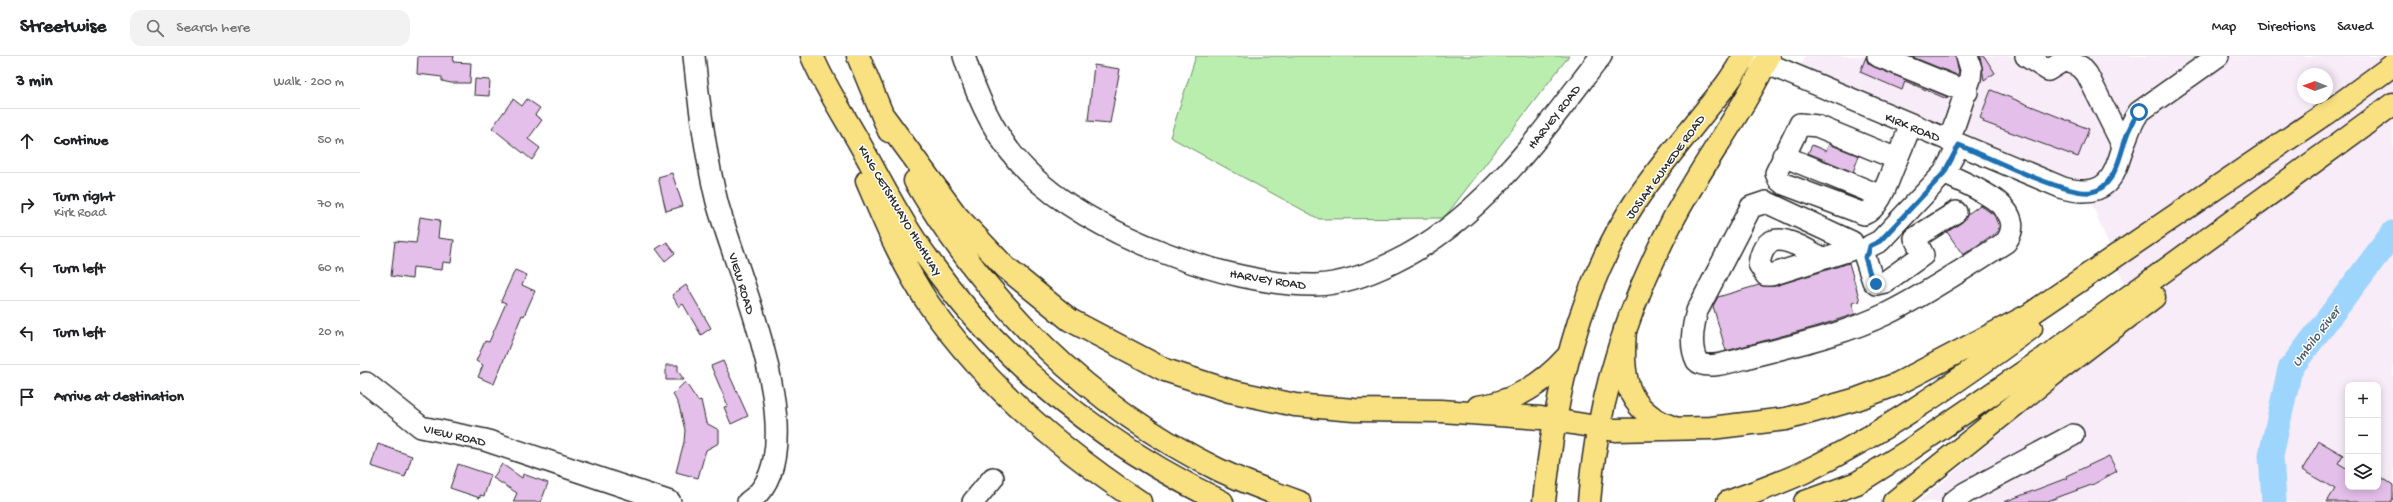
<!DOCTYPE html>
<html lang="en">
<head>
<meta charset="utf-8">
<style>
	:root { --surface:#fff; --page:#f2f2f2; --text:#202124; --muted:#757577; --line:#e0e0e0 }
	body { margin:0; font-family:"Gochi Hand",sans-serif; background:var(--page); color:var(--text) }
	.controls { position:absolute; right:12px; bottom:12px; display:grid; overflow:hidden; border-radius:8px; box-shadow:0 2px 10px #0003 }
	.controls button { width:36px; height:36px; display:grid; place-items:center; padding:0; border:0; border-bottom:1px solid var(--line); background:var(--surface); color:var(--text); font:20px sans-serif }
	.compass { position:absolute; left:1937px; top:12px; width:36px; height:36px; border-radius:50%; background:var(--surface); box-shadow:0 2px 10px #0003; rotate:271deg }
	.stop { position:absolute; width:12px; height:12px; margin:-9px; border:3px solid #1f6fb2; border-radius:50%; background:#fff }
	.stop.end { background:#1f6fb2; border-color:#fff; box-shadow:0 1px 4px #0008 }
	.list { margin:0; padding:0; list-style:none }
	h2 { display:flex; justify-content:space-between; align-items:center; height:52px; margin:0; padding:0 16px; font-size:17px }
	h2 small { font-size:13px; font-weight:400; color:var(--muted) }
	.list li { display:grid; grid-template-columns:26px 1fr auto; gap:12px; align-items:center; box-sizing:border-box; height:64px; padding:0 16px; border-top:1px solid var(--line) }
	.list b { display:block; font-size:15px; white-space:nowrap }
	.list p { margin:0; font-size:13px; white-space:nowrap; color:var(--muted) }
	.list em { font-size:13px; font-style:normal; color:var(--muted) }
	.icon { flex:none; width:22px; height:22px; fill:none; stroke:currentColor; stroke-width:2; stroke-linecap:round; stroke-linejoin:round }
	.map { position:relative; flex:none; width:2033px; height:446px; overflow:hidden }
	header { display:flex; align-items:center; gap:24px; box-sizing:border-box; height:56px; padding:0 20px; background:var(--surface); border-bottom:1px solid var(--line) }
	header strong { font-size:19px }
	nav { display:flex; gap:22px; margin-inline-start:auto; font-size:14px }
	.search { width:280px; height:36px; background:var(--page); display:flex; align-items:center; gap:10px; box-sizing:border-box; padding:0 14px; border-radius:12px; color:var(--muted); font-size:15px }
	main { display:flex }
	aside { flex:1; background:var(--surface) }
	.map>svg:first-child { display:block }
	.built { fill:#f7ecf8; fill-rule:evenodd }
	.green { fill:#baeeae; stroke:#728c6c }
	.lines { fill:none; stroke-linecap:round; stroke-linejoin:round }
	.river { stroke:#9ed5fd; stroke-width:25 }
	.building { fill:#e3bfe9; stroke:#2b2b2b }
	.minor-casing { stroke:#2b2b2b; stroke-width:24 }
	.major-casing { stroke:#2b2b2b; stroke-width:25 }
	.highway-casing { stroke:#2b2b2b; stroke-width:25 }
	.minor { stroke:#fff; stroke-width:21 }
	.major { stroke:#f9e181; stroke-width:22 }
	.highway { stroke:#f9e181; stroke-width:22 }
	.route { stroke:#1f6fb2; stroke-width:5 }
	.labels { text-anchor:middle; stroke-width:3; stroke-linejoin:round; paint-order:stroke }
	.street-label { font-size:13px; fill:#2b2b2b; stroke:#fff }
	.water-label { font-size:14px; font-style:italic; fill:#4e5e6a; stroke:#fff }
</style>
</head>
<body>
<header>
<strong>Streetwise</strong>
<div class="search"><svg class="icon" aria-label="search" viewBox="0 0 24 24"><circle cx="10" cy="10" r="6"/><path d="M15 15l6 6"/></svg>Search here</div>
<nav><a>Map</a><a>Directions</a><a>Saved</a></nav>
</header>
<main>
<aside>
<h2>3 min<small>Walk · 200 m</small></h2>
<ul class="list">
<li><svg class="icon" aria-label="ahead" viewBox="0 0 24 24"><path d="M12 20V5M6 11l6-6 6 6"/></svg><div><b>Continue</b></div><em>50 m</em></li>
<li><svg class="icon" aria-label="right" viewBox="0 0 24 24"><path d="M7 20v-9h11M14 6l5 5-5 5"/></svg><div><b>Turn right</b><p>Kirk Road</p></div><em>70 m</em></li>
<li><svg class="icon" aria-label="left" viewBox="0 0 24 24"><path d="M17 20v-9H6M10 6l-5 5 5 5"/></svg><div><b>Turn left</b></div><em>60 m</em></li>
<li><svg class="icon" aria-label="left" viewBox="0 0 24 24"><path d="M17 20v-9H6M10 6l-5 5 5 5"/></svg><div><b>Turn left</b></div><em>20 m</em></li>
<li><svg class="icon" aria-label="arrive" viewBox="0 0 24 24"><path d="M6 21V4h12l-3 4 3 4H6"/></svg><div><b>Arrive at destination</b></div></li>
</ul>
</aside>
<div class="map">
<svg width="2033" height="446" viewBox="0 0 2033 446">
	<rect width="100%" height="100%" fill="#fff"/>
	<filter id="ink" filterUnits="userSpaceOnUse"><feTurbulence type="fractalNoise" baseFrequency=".025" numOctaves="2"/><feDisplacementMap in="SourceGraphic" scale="8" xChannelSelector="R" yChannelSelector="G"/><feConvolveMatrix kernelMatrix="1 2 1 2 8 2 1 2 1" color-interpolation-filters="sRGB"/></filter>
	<g filter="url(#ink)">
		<!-- built -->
		<path class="built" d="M1445,0H2033V446H1558L1779,263L1725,131L1438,18ZM1943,18H1967V42H1943ZM1988,329H2018V431H1988Z"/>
		<!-- green -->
		<path class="green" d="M836,0H1209L1084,162L959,163L810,81Z"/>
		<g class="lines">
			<!-- river -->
			<path class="river" d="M1914,446L1911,399L1930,313L2033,177"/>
		</g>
		<!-- building -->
		<path class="building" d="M58,0H94L93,6L111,7L110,27H91L82,25V21L57,18Z
			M1550,0H1595L1599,16L1597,19Z
			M1620,0H1624L1635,17L1624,24Z
			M1506,1L1508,7L1514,11L1588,41L1587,43L1545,25L1542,34L1500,16Z
			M734,9L760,13L750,67L728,65Z
			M115,23L130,24L129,40L114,39Z
			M1631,34L1729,73L1718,101L1623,66L1624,64L1620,62Z
			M153,43L162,50L167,43L180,52L175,59L182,64L168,83L180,92L172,104L132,72Z
			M1469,88L1499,100L1493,116L1448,97L1452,89L1466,95Z
			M312,117L323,150L306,155L298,121Z
			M1620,149L1634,159L1639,171L1637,176L1603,199L1587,176L1602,166L1608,158Z
			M60,161L80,164L78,182L94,184L91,207L83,206L82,214L53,211L52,223L31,220L35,185L56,187Z
			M307,186L315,197L305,205L296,193Z
			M1489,207L1500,245L1492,247L1495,258L1455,271L1366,295L1353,250L1358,241L1399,229L1415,230Z
			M155,214L167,219L162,229L175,235L164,260L162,259L134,328L118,321L123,309L116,305L125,285L129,286L146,247L141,245Z
			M326,229L351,272L341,279L323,248L319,251L312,239Z
			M363,305L388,360L371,368L364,351L368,350L351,310Z
			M306,309H318V315L324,324H306Z
			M325,326L338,345L341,344L346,367L359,374V387L346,394L338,422L316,416L324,386L325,374L319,350L313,338Z
			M1959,385L1983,399L1978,407L1988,413V431H2018V419L2033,429V442L2031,446H1967L1975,433L1942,414Z
			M18,388L52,400L45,421L11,410Z
			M1749,400L1757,415L1734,428L1685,446H1644L1707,422L1706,420Z
			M98,408L131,419L124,440L120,439V442L90,432Z
			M142,408L162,422L163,418L188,427L181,446H153L157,437L133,422Z"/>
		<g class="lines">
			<defs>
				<path id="minor" d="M334,0C339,49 345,98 357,146C374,211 460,399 388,446
					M604,0C617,42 636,84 667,115C728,177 868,230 955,229C982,228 1010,218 1034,206C1123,163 1182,76 1241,0
					M1389,0L1703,132C1767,149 1752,93 1779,56L1858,0
					M1518,0L1607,36
					M1666,0L1688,14L1704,4L1721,11L1727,18L1762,88
					M1589,85L1610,23L1611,13L1607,0
					M1423,100L1521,140
					M1537,103C1529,120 1522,151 1504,158L1424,128L1419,124L1416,117L1440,68L1457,70L1537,103L1551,69
					M1492,186L1406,146L1391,151L1337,255C1333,270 1329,290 1337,305C1346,315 1377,304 1389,301C1435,289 1482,279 1526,258C1567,238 1606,211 1646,186C1671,150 1607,129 1584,117
					M1510,190L1520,185L1584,117L1599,89
					M1505,201L1513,225L1516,228L1525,226L1563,199L1555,182L1596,156
					M1463,202C1439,191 1406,165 1399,208L1406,219H1411L1490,194
					M6,327L61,371L125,384L310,446
					M613,446L633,422
					M1593,446L1605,437L1713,379"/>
				<path id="major" d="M1184,446C1195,338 1217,234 1277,143C1298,112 1323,83 1346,54C1360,37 1374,20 1384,0
					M1229,446C1236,347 1267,252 1313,164C1342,108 1382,57 1409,0"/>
				<path id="highway" d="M452,0C465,31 485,61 501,90C522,128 542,168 568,203C643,309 745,389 862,446
					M498,0L529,75
					M1966,58L2033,9
					M524,61L596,159L646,212L710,264L805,314L870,335L935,349L994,354L1081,355L1181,362L1255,374L1351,372L1426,363L1497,343L1537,328L1669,259L1978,49
					M507,125C525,167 543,210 568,247C623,327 700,393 780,446
					M555,125C627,247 729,350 857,413C884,426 911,436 939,446
					M1265,273C1262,318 1263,353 1312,371
					M1118,351C1154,346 1184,327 1208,300
					M1368,446C1393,437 1418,428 1442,417C1524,377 1598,325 1671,272
					M1445,446L1497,427L1548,395L1686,301L2033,48
					M1534,446L1701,312L1794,241"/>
			</defs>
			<!-- minor casing -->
			<use href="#minor" class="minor-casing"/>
			<!-- major casing -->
			<use href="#major" class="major-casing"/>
			<!-- highway casing -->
			<use href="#highway" class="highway-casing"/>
			<!-- minor -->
			<use href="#minor" class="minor"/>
			<!-- major -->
			<use href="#major" class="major"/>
			<!-- highway -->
			<use href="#highway" class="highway"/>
		</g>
	</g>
	<g class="lines" filter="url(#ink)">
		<!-- route -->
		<path class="route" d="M1516,228L1512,225L1505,201L1508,198L1510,190L1520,185L1584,117L1599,89C1626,100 1706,140 1731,136C1740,135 1747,128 1752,120C1764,100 1762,79 1779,56"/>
	</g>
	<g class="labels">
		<!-- street labels -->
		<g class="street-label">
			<text transform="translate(1193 60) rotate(-52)" y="5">HARVEY ROAD</text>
			<text transform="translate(1553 70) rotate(22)" y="5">KIRK ROAD</text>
			<text transform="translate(1304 110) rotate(-54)" y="5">JOSIAH GUMEDE ROAD</text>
			<text transform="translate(541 154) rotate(59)" y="5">KING CETSHWAYO HIGHWAY</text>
			<text transform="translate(908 222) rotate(9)" y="5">HARVEY ROAD</text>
			<text transform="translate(383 227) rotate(73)" y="5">VIEW ROAD</text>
			<text transform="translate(95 378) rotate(13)" y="5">VIEW ROAD</text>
		</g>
		<!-- water labels -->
		<g class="water-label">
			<text transform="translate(1955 280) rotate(-53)" y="5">Umbilo River</text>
		</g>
	</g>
</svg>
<div class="controls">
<button>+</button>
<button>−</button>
<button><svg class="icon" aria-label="layers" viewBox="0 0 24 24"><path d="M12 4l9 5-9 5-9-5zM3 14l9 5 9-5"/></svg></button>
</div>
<svg class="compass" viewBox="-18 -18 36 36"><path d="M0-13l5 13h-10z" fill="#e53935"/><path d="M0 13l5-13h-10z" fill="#757577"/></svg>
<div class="stop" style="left:1779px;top:56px"></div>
<div class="stop end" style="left:1516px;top:228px"></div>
</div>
</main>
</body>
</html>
